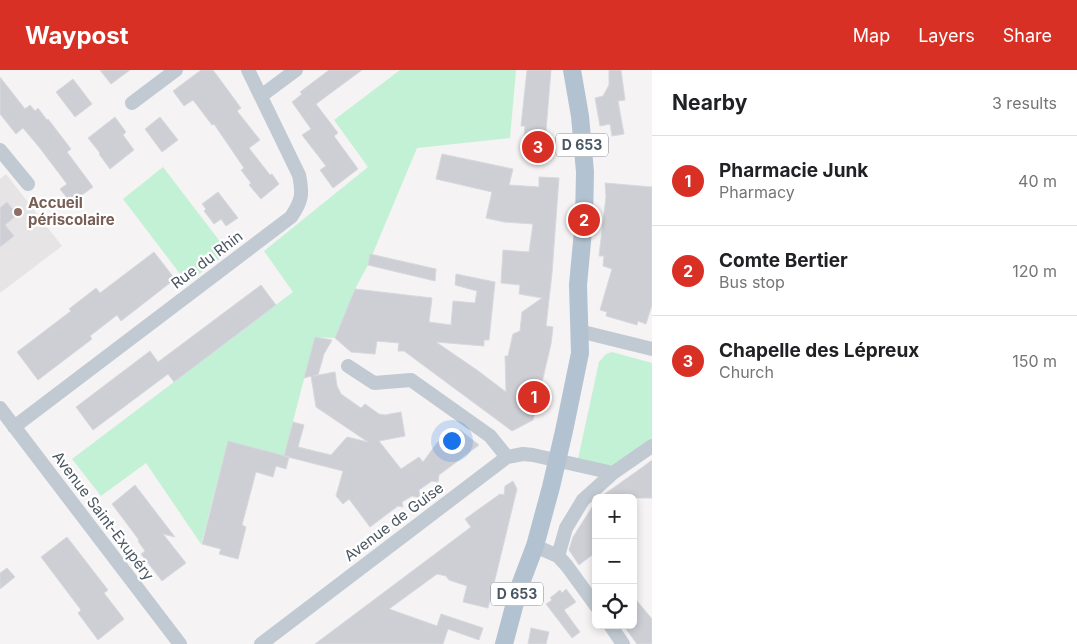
<!DOCTYPE html>
<html lang="en">
<head>
<meta charset="utf-8">
<style>
	:root { --surface:#fff; --page:#f6f6f6; --text:#202124; --muted:#757577; --line:#e0e0e0; --accent:#d93025 }
	body { margin:0; font-family:Inter,sans-serif; background:var(--page); color:var(--text) }
	.controls { position:absolute; right:15px; bottom:15px; display:grid; overflow:hidden; border-radius:8px; box-shadow:0 2px 8px #0003 }
	.controls button { width:45px; height:45px; display:grid; place-items:center; padding:0; border:0; border-bottom:1px solid var(--line); background:var(--surface); color:var(--text); font:25px sans-serif }
	.you { position:absolute; left:451px; top:370px; width:18px; height:18px; margin:-12px; border:4px solid #fff; border-radius:50%; background:#1a73e8; box-shadow:0 0 0 8px #1a73e833 }
	.badge { display:grid; place-items:center; width:32px; height:32px; border-radius:50%; background:var(--accent); color:#fff; font-size:16px; font-weight:700 }
	.pin { position:absolute; translate:-50% -50%; border:2px solid #fff; box-shadow:0 1px 5px #0006 }
	.list { margin:0; padding:0; list-style:none }
	h2 { display:flex; justify-content:space-between; align-items:center; height:65px; margin:0; padding:0 20px; font-size:21px }
	h2 small { font-size:16px; font-weight:400; color:var(--muted) }
	.list li { display:grid; grid-template-columns:32px 1fr auto; gap:15px; align-items:center; box-sizing:border-box; height:90px; padding:0 20px; border-top:1px solid var(--line) }
	.list b { display:block; font-size:19px; white-space:nowrap }
	.list p { margin:0; font-size:16px; white-space:nowrap; color:var(--muted) }
	.list em { font-size:16px; font-style:normal; color:var(--muted) }
	.icon { flex:none; width:28px; height:28px; fill:none; stroke:currentColor; stroke-width:2; stroke-linecap:round; stroke-linejoin:round }
	.map { position:relative; flex:none; width:652px; height:574px; overflow:hidden }
	header { display:flex; align-items:center; gap:30px; box-sizing:border-box; height:70px; padding:0 25px; background:var(--accent); color:#fff }
	header strong { font-size:24px }
	nav { display:flex; gap:28px; margin-inline-start:auto; font-size:18px }
	main { display:flex }
	aside { flex:1; background:var(--surface) }
	.map>svg:first-child { display:block }
	.education { fill:#e6e4e5 }
	.green { fill:#c3f1d5 }
	.building { fill:#cdcfd5; stroke:#d7d9de }
	.lines { fill:none; stroke-linecap:round; stroke-linejoin:round }
	.minor { stroke:#c1cad2; stroke-width:14 }
	.major { stroke:#b3c2d1; stroke-width:18 }
	.education-dot { fill:#8d6e63; stroke:#fff; stroke-width:2 }
	.labels { text-anchor:middle; stroke-width:4.5; stroke-linejoin:round; paint-order:stroke }
	.shield { fill:#fff; stroke:#808990; stroke-width:1 }
	.shield-label { font-size:14px; font-weight:bold; fill:#4a5661 }
	.education-label { font-size:15px; font-weight:bold; fill:#785e54; stroke:#fff; text-anchor:start }
	.street-label { font-size:15px; fill:#4a5661; stroke:#fff }
</style>
</head>
<body>
<header>
<strong>Waypost</strong>
<nav><a>Map</a><a>Layers</a><a>Share</a></nav>
</header>
<main>
<div class="map">
<svg width="652" height="574" viewBox="0 0 652 574">
	<rect width="100%" height="100%" fill="#f5f3f3"/>
	<!-- education -->
	<path class="education" d="M6,104L62,176L0,223V109Z"/>
	<!-- green -->
	<path class="green" d="M400,0H516L510,68L417,78L368,195L355,219L335,268L315,267L284,386L228,372L201,474L146,393L101,426L72,389L293,222L264,181L368,97L334,50Z
		M163,97L228,182L187,213L123,129Z
		M612,282L652,293V369L611,396L578,389L599,292L606,284Z"/>
	<!-- building -->
	<path class="building" d="M100,0H130L111,14Z
		M201,0H213L241,38L237,41L260,70L249,78L270,105L272,104L279,114L261,129L249,115L251,113L241,100L244,98L214,54L212,55L193,30L184,36L173,21Z
		M329,0H362L316,34L338,63L334,66L358,99L333,118L320,100L326,96L302,65L311,59L292,32L302,24L300,22Z
		M527,0H551L544,85L528,83L529,68L524,67L525,56H521Z
		M609,0H621L625,30L618,31L624,64L612,66L610,54L600,56L595,28L603,26L609,15Z
		M0,7L25,39L30,35L35,41L38,38L47,50L48,49L71,79L67,82L93,117L71,133L60,119L67,114L39,77L23,58L16,64L0,44Z
		M73,9L92,34L75,47L56,22Z
		M115,47L126,62L123,65L134,80L110,99L99,84L100,83L88,68Z
		M160,47L178,70L162,82L145,59Z
		M442,84L513,99L509,115L539,117V107L559,108L552,203L546,256L553,257L551,274L533,350L512,361L404,281H398L399,273L377,271L375,284L351,282L335,268L355,219L432,228L429,252L451,255L453,231L475,233L477,221L455,215L456,204L495,212L489,270H484V276L436,272L477,300L506,322L505,286H508L513,264L520,261L522,242L542,228L519,224L520,215L501,213L503,180L529,182L533,154L504,152L486,148L492,122L436,109Z
		M605,113L652,117V235L646,254L638,251L637,255L606,246L607,242L600,240L612,199L603,196L604,186H599L606,126Z
		M218,122L238,148L226,156L221,149L214,154L204,141L206,139L202,134Z
		M7,132L17,145L5,155L14,166L0,177V138Z
		M154,182L175,209L121,251L117,245L90,266L92,269L38,310L17,282L71,241L69,239L96,218L100,223Z
		M370,184L436,199L435,211L368,195Z
		M261,215L276,235L174,312L168,304L93,360L76,337L150,281L158,292Z
		M315,267L332,270L324,284L318,305L313,306L335,302L337,316L341,324L361,338L365,334L379,344L385,345L401,342L405,366L379,371L401,399L419,387L423,392L437,373L455,359L458,362L460,360L479,375L439,405L438,412L432,411L419,420L420,428L412,426L402,432L403,437L398,436L370,457L349,429L343,434L336,426L343,401L284,386L293,352L304,355L298,377L331,385L347,367L368,372L316,337L311,306L304,308Z
		M228,371L289,387L286,399L276,396L273,407L256,402L242,455L246,457L238,489L219,484L221,479L202,474Z
		M652,390V428H599L640,399Z
		M513,411L517,419L488,538L463,532L467,516L449,510L446,506L437,504L389,539L437,556L441,544L483,558L479,570L448,559L443,574H315L471,457L465,449L500,424L504,425L505,416Z
		M135,415L175,467L163,464L186,493L162,511L141,484L145,481L138,471L139,470L112,434Z
		M596,431V482L579,495L569,480L573,467Z
		M67,467L108,520L104,523L124,549L98,570L78,543L81,540L41,487Z
		M7,498L15,507L0,519V503Z
		M566,519L576,532L564,540L580,562L572,568L546,534L552,530L550,528L560,520L562,523Z
		M633,526L652,549V574H637L623,555H633Z
		M531,558L549,562L546,574H528Z"/>
	<g class="lines">
		<!-- minor -->
		<path class="minor" d="M261,26L296,0
			M132,33L176,0
			M0,80L28,114
			M579,261L652,279
			M348,296L374,313L411,310L490,366L507,387
			M0,338L180,574
			M14,357L291,147C302,131 303,124 299,105L248,0
			M535,476L558,486L567,496L596,536
			M558,486L566,458L583,430L613,403L652,376
			M610,555L623,574
			M261,574L507,387L523,384L533,385L613,403"/>
		<!-- major -->
		<path class="major" d="M504,574L519,518L535,476L551,417L564,361L580,283L578,215L584,150L585,102L580,46L572,0"/>
	</g>
	<!-- markers -->
	<circle class="education-dot" cx="18" cy="142" r="5"/>
	<g class="labels">
		<!-- shield labels -->
		<g class="shield">
			<rect x="556" y="63.5" width="52" height="23" rx="4"/>
			<rect x="491" y="512.5" width="52" height="23" rx="4"/>
		</g>
		<g class="shield-label">
			<text x="582" y="80">D 653</text>
			<text x="517" y="529">D 653</text>
		</g>
		<!-- education labels -->
		<g class="education-label">
			<text x="28" y="138">Accueil<tspan x="28" dy="17">périscolaire</tspan></text>
		</g>
		<!-- street labels -->
		<g class="street-label">
			<text transform="translate(207 190) rotate(-37)" y="5">Rue du Rhin</text>
			<text transform="translate(103 446) rotate(53)" y="5">Avenue Saint-Exupéry</text>
			<text transform="translate(394 452) rotate(-37)" y="5">Avenue de Guise</text>
		</g>
	</g>
</svg>
<div class="controls">
<button>+</button>
<button>−</button>
<button><svg class="icon" aria-label="locate" viewBox="0 0 24 24"><circle cx="12" cy="12" r="6"/><path d="M12 2v4M12 18v4M2 12h4M18 12h4"/></svg></button>
</div>
<div class="you"></div>
<div class="pin badge" style="left:534px;top:327px">1</div>
<div class="pin badge" style="left:584px;top:150px">2</div>
<div class="pin badge" style="left:538px;top:77px">3</div>
</div>
<aside>
<h2>Nearby<small>3 results</small></h2>
<ul class="list">
<li><span class="badge">1</span><div><b>Pharmacie Junk</b><p>Pharmacy</p></div><em>40 m</em></li>
<li><span class="badge">2</span><div><b>Comte Bertier</b><p>Bus stop</p></div><em>120 m</em></li>
<li><span class="badge">3</span><div><b>Chapelle des Lépreux</b><p>Church</p></div><em>150 m</em></li>
</ul>
</aside>
</main>
</body>
</html>
